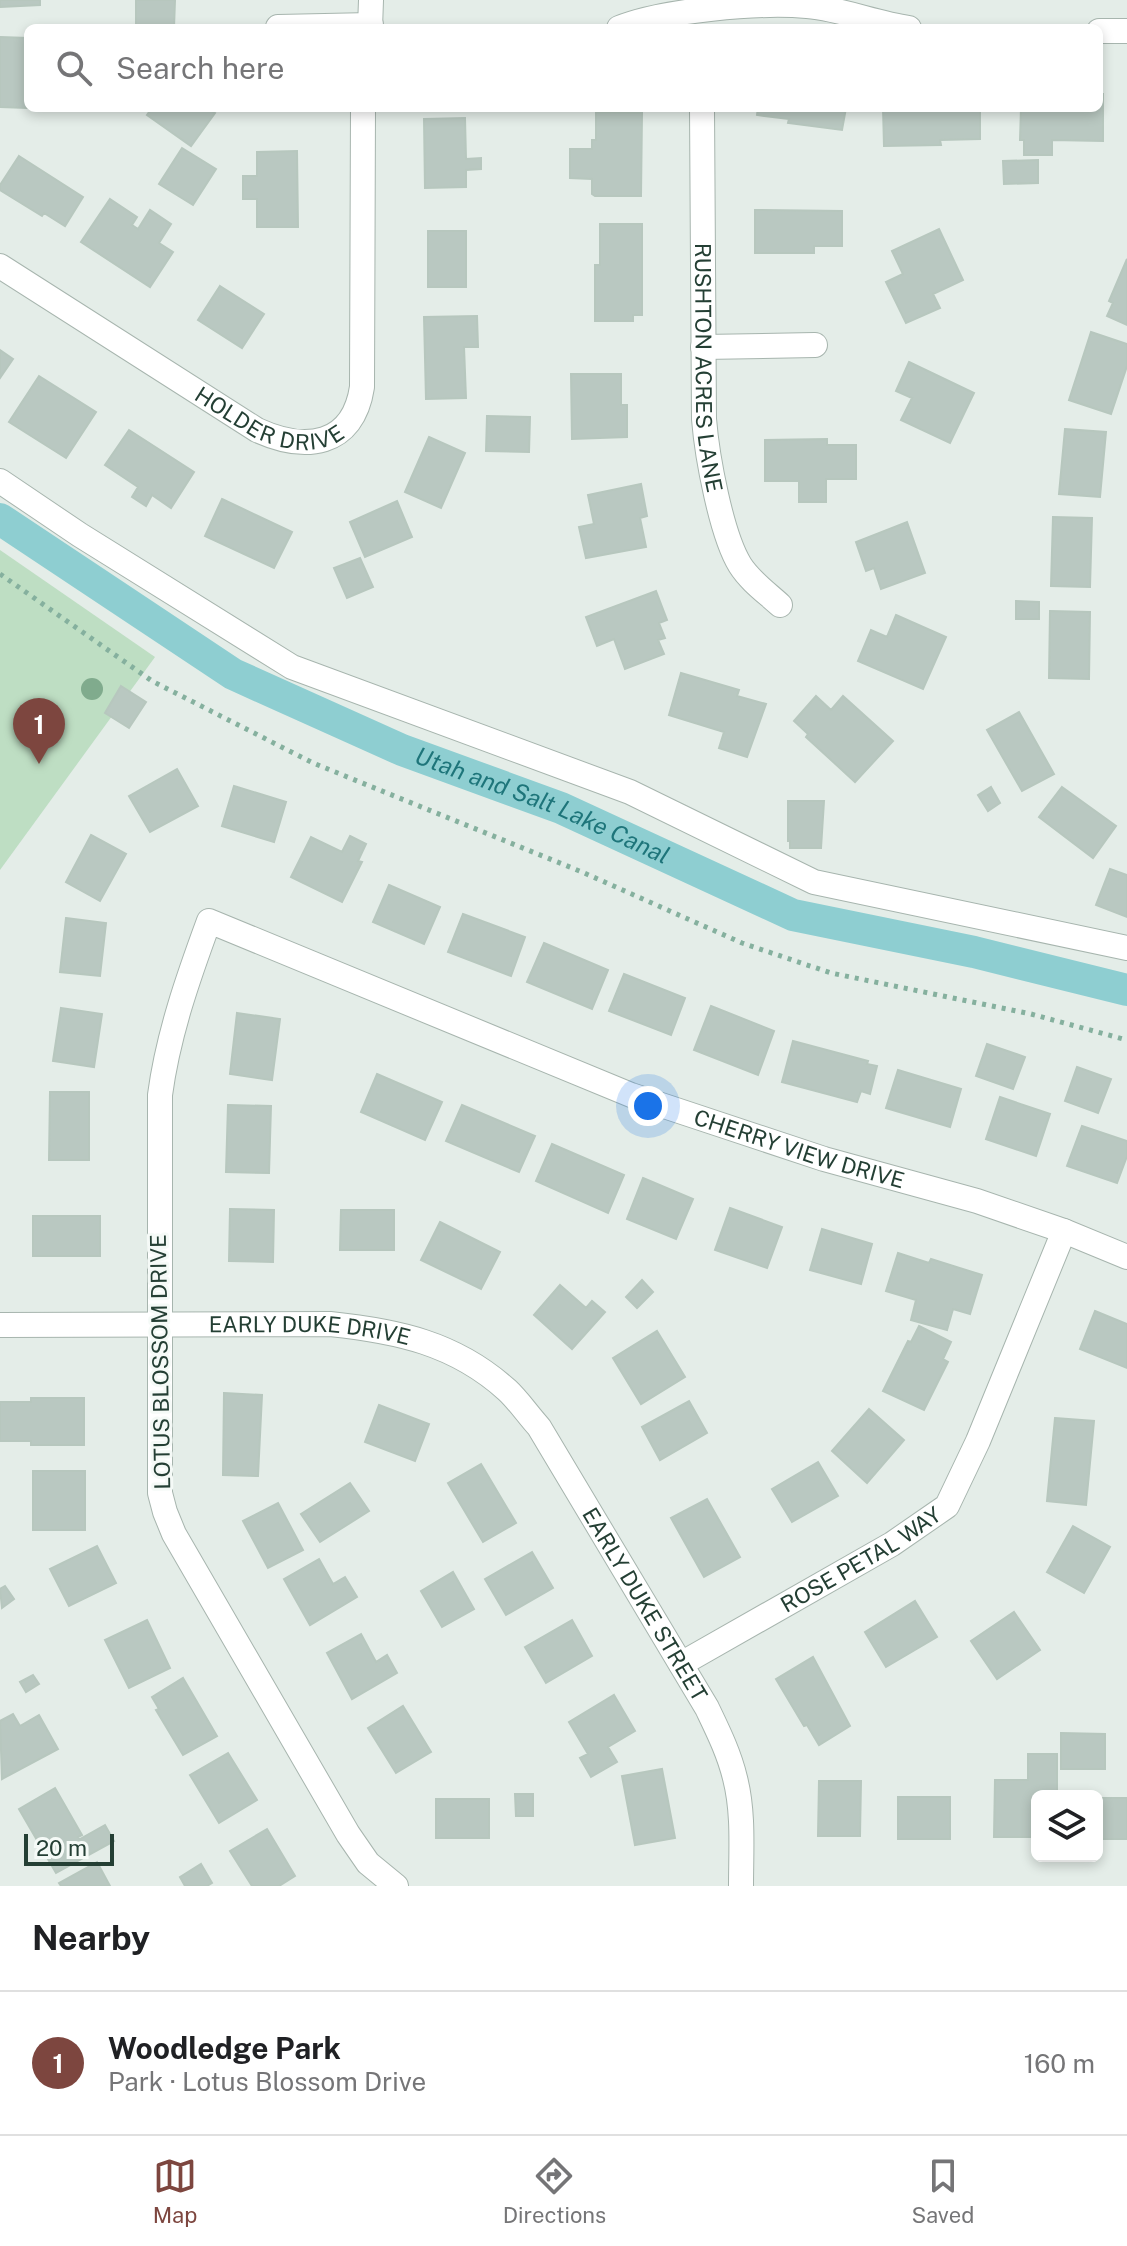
<!DOCTYPE html>
<html lang="en">
<head>
<meta charset="utf-8">
<style>
	:root { --surface:#fff; --page:#f6f6f6; --text:#202124; --muted:#757577; --line:#e0e0e0; --accent:#7d463f }
	body { margin:0; font-family:"Public Sans",sans-serif; background:var(--page); color:var(--text) }
	.controls { position:absolute; right:24px; bottom:24px; display:grid; overflow:hidden; border-radius:12px; box-shadow:0 4px 12px #0003 }
	.controls button { width:72px; height:72px; display:grid; place-items:center; padding:0; border:0; border-bottom:2px solid var(--line); background:var(--surface); color:var(--text); font:40px sans-serif }
	.scale { position:absolute; left:24px; bottom:20px; width:90px; box-sizing:border-box; padding-left:8px; border:4px solid #243f34; border-top:0; font-size:22px; line-height:28px; white-space:nowrap; color:#243f34; -webkit-text-stroke:6px #f5faf7; paint-order:stroke }
	.you { position:absolute; left:648px; top:1106px; width:28px; height:28px; margin:-20px; border:6px solid #fff; border-radius:50%; background:#1a73e8; box-shadow:0 0 0 12px #1a73e833 }
	.badge { display:grid; place-items:center; width:52px; height:52px; border-radius:50%; background:var(--accent); color:#fff; font-size:26px; font-weight:700 }
	.pin { position:absolute; translate:-50% -66px; filter:drop-shadow(0 2px 4px #0008) }
	.pin::after { content:''; position:absolute; top:42px; width:28px; height:24px; background:inherit; clip-path:polygon(0 0,100% 0,50% 100%) }
	.list { margin:0; padding:0; list-style:none }
	h2 { display:flex; justify-content:space-between; align-items:center; height:104px; margin:0; padding:0 32px; font-size:34px }
	h2 small { font-size:26px; font-weight:400; color:var(--muted) }
	.list li { display:grid; grid-template-columns:52px 1fr auto; gap:24px; align-items:center; box-sizing:border-box; height:144px; padding:0 32px; border-top:2px solid var(--line) }
	.list b { display:block; font-size:30px; white-space:nowrap }
	.list p { margin:0; font-size:26px; white-space:nowrap; color:var(--muted) }
	.list em { font-size:26px; font-style:normal; color:var(--muted) }
	.icon { flex:none; width:44px; height:44px; fill:none; stroke:currentColor; stroke-width:2; stroke-linecap:round; stroke-linejoin:round }
	.map { position:relative; flex:none; width:1127px; height:1886px; overflow:hidden }
	.search { position:absolute; background:var(--surface); box-shadow:0 4px 12px #0003; left:24px; right:24px; top:24px; height:88px; display:flex; align-items:center; gap:20px; box-sizing:border-box; padding:0 28px; border-radius:12px; color:var(--muted); font-size:30px }
	.sheet { height:248px; background:var(--surface) }
	nav { display:flex; justify-content:space-around; align-items:center; box-sizing:border-box; height:112px; border-top:2px solid var(--line); background:var(--surface); font-size:22px; color:var(--muted) }
	nav a { display:grid; justify-items:center; gap:4px }
	nav .on { color:var(--accent) }
	.map>svg:first-child { display:block }
	.green { fill:#bedec3 }
	.lines { fill:none; stroke-linecap:round; stroke-linejoin:round }
	.canal { stroke:#8eced1; stroke-width:32 }
	.building { fill:#b9c8c1; stroke:#b7c7be; stroke-width:2 }
	.minor-casing { stroke:#a7b5ae; stroke-width:26 }
	.path { stroke:#85b09e; stroke-width:5; stroke-dasharray:4 6; stroke-linecap:butt }
	.minor { stroke:#fff; stroke-width:24 }
	.tree { fill:#80ab8d }
	.labels { text-anchor:middle; stroke-width:6; stroke-linejoin:round; paint-order:stroke }
	.street-label { font-size:22px; fill:#243f34; stroke:#f5faf7 }
	.water-label { font-size:24px; font-style:italic; fill:#1e757a; stroke:#f5faf7 }
</style>
</head>
<body>
<div class="map">
<svg width="1127" height="1886" viewBox="0 0 1127 1886">
	<rect width="100%" height="100%" fill="#e4ede8"/>
	<!-- green -->
	<path class="green" d="M0,550L155,657L0,870Z"/>
	<g class="lines">
		<!-- canal -->
		<path class="canal" id="s1" d="M0,519L233,674L402,750L561,808L793,915L974,952L1127,990"/>
	</g>
	<!-- building -->
	<path class="building" d="M0,0H40V5L0,7Z
		M136,0H175L174,28H136Z
		M0,37L28,38L27,108L0,107Z
		M1099,94H1103V141L1052,140V155H1024V140H1020L1021,108H1099Z
		M152,108H207L215,113L191,146L147,115Z
		M758,108H846L842,130L788,123L789,119L757,115Z
		M883,108H980V139L940,140L941,145L884,146Z
		M596,112L642,113L641,196H595L592,194V179L570,178V149H592V140H596Z
		M465,118L466,159L481,158V169L466,170V187L425,188L424,119Z
		M182,148L216,169L193,205L159,184Z
		M297,151L298,227H257V199H243V176H257V152Z
		M19,156L83,197L65,226L44,213L42,216L0,190V185Z
		M1038,160V183L1004,184L1003,161Z
		M110,199L137,217L132,225L138,229L150,210L171,224L159,243L173,252L150,287L81,242Z
		M755,210L842,211V246H814V253H755Z
		M600,224H642V315H633V321H595V265H600Z
		M939,229L963,280L933,294L940,308L906,323L886,282L903,274L892,251Z
		M428,231H466V287H428Z
		M1127,259V325L1107,316L1113,303L1109,301Z
		M220,286L264,314L242,348L198,320Z
		M477,316L478,347H464L466,398L426,399L424,317Z
		M1091,332L1127,344V366L1111,414L1069,400Z
		M0,350L13,359L0,378Z
		M909,362L974,393L950,443L901,420L912,398L896,391Z
		M571,374H621V405H627V437L572,439Z
		M39,376L96,412L66,458L9,422Z
		M487,416L530,417L529,452L486,451Z
		M1065,429L1106,432L1100,497L1059,494Z
		M129,430L194,472L171,508L152,495L146,506L132,497L138,487L105,465Z
		M429,437L465,453L441,508L405,492Z
		M827,439V445H856V479H826V502H799V481H765V440Z
		M641,484L647,516L640,518L646,547L586,558L579,527L594,524L588,495Z
		M222,499L292,532L274,568L205,536Z
		M397,501L412,537L365,557L350,522Z
		M1053,517L1092,518L1090,587L1051,586Z
		M907,522L925,573L881,589L874,568L866,571L856,542Z
		M360,558L373,587L347,598L334,568Z
		M656,591L667,620L659,623L665,638L658,640L664,654L625,669L614,639L597,646L586,617Z
		M1016,601L1039,602V619H1016Z
		M1050,611L1090,612L1089,679L1049,678Z
		M896,615L946,637L923,689L858,661L871,630L887,637Z
		M681,673L739,690L737,696L766,704L747,757L719,748L724,732L669,715Z
		M121,686L146,702L129,728L105,713Z
		M816,696L831,710L843,696L893,741L855,782L806,737L808,734L794,721Z
		M1019,712L1054,774L1022,791L987,730Z
		M177,769L198,806L150,832L129,796Z
		M234,786L286,802L274,842L222,826Z
		M991,787L1000,803L988,811L978,795Z
		M1062,787L1116,826L1093,858L1039,817Z
		M788,801H824L821,848H790V841H788Z
		M91,835L126,854L100,901L66,882Z
		M350,836L366,844L358,861L362,862L342,902L291,877L311,837L342,852Z
		M1110,869L1127,875V917L1096,905Z
		M389,885L440,907L424,944L373,922Z
		M463,914L525,937L511,976L448,952Z
		M66,918L106,923L100,976L60,972Z
		M544,943L608,970L592,1009L527,982Z
		M624,974L685,998L671,1035L609,1011Z
		M711,1006L774,1031L758,1075L694,1050Z
		M61,1008L102,1014L94,1067L53,1061Z
		M237,1013L280,1019L272,1080L230,1074Z
		M793,1041L868,1061L867,1064L877,1066L870,1094L861,1091L857,1102L782,1082Z
		M987,1044L1025,1057L1013,1089L976,1076Z
		M1077,1067L1111,1079L1098,1113L1065,1101Z
		M898,1070L961,1089L950,1127L886,1108Z
		M377,1074L442,1102L425,1140L361,1112Z
		M50,1092H89V1160H49Z
		M1000,1097L1050,1114L1036,1156L986,1139Z
		M228,1105L271,1106L269,1173L226,1172Z
		M462,1105L535,1136L519,1172L446,1141Z
		M1082,1126L1127,1141V1156L1117,1183L1067,1166Z
		M552,1144L624,1175L608,1213L536,1181Z
		M643,1178L693,1199L676,1239L627,1219Z
		M730,1208L782,1227L767,1268L715,1250Z
		M230,1209L274,1210L273,1262L229,1261Z
		M341,1210H394V1250H340Z
		M33,1216H100V1256H33Z
		M440,1222L500,1252L481,1289L421,1260Z
		M822,1229L872,1244L861,1284L810,1270Z
		M898,1253L929,1263L931,1259L982,1275L970,1314L953,1309L947,1330L911,1320L916,1300L886,1291Z
		M642,1280L653,1292L637,1308L626,1297Z
		M560,1285L586,1308L592,1301L605,1312L572,1349L534,1315Z
		M1095,1311L1127,1324V1368L1080,1349Z
		M919,1326L951,1342L943,1359L948,1362L924,1410L883,1391L908,1341L911,1342Z
		M657,1331L685,1377L641,1404L613,1358Z
		M224,1393L262,1395L258,1476L223,1475Z
		M31,1398H84V1445H31V1441H0V1402H31Z
		M689,1401L707,1433L660,1460L642,1427Z
		M379,1405L429,1424L415,1461L365,1442Z
		M869,1409L904,1440L867,1483L832,1451Z
		M1055,1418L1094,1421L1086,1505L1047,1501Z
		M818,1462L838,1496L792,1522L772,1489Z
		M481,1464L516,1523L483,1542L448,1483Z
		M33,1471H85V1530H33Z
		M350,1483L369,1511L320,1542L301,1514Z
		M707,1499L740,1557L704,1577L671,1518Z
		M278,1503L303,1550L268,1568L243,1521Z
		M1073,1526L1110,1547L1084,1593L1047,1572Z
		M97,1546L116,1583L69,1606L50,1569Z
		M532,1552L553,1588L506,1615L485,1579Z
		M319,1559L333,1584L345,1577L357,1597L310,1625L284,1579Z
		M453,1572L474,1609L442,1627L421,1591Z
		M5,1586L14,1599L2,1608L0,1589Z
		M915,1601L937,1637L886,1667L865,1632Z
		M1014,1612L1040,1650L997,1679L971,1641Z
		M147,1620L170,1668L129,1688L105,1640Z
		M572,1620L592,1656L546,1683L525,1647Z
		M361,1634L376,1662L387,1655L397,1673L352,1699L327,1653Z
		M813,1657L850,1726L819,1745L807,1725L804,1726L776,1679Z
		M33,1675L39,1684L26,1692L20,1682Z
		M183,1678L217,1736L183,1755L156,1710L159,1709L152,1697Z
		M614,1695L635,1731L608,1747L617,1762L591,1777L580,1758L588,1754L569,1722Z
		M403,1706L431,1752L396,1773L368,1728Z
		M13,1714L20,1726L39,1715L58,1749L2,1779L0,1721Z
		M1061,1733L1105,1734V1769H1061Z
		M228,1753L257,1800L219,1823L190,1775Z
		M1028,1754H1057V1796H1037L1036,1837H994L995,1780H1028Z
		M662,1769L675,1838L635,1845L622,1776Z
		M819,1781H861L860,1836H818Z
		M55,1788L82,1835L78,1837L80,1839L105,1825L114,1841L56,1873L19,1809Z
		M515,1794H533V1816H516Z
		M898,1797H950V1839H898Z
		M1097,1798H1127V1839H1097Z
		M436,1799H489V1838H436Z
		M267,1829L295,1876L279,1886H252L230,1851Z
		M97,1862L110,1886H61L59,1883Z
		M201,1864L212,1883L207,1886H185L180,1877Z"/>
	<g class="lines">
		<defs>
			<g id="minor">
				<path d="M278,27L371,25"/>
				<path d="M370,28L371,0"/>
				<path d="M619,28C664,10 759,2 807,6C842,9 875,23 909,28"/>
				<path d="M1099,31H1127"/>
				<path id="s2" d="M702,108L704,419C707,456 721,534 740,565C750,581 767,593 780,605"/>
				<path id="s3" d="M0,266L257,430C305,452 353,447 362,387L363,108"/>
				<path d="M703,347L815,345"/>
				<path d="M0,481L80,535L292,667L630,792L814,882L1127,948"/>
				<path id="s4" d="M0,1325L330,1324C397,1331 455,1343 507,1390C518,1400 528,1415 539,1427L707,1708C718,1731 729,1753 735,1778C744,1813 741,1851 741,1886"/>
				<path id="s5" d="M681,1664L892,1544L947,1506L978,1441L1064,1231"/>
				<path id="s6" d="M396,1886L368,1863L348,1834L174,1534L165,1512L160,1493V1095C168,1035 188,978 209,921L631,1095L824,1159L977,1201L1064,1231L1127,1257"/>
			</g>
		</defs>
		<!-- minor casing -->
		<use href="#minor" class="minor-casing"/>
		<!-- path -->
		<path class="path" d="M0,574L152,681L313,763L582,872L742,943L831,973L1031,1014L1127,1040"/>
		<!-- minor -->
		<use href="#minor" class="minor"/>
	</g>
	<!-- trees -->
	<circle class="tree" cx="92" cy="689" r="11"/>
	<g class="labels">
		<!-- street labels -->
		<g class="street-label">
			<text dy="8" stroke="none"><textPath href="#s2" startOffset="260">RUSHTON ACRES LANE</textPath></text>
			<text dy="8" stroke="none"><textPath href="#s3" startOffset="314">HOLDER DRIVE</textPath></text>
			<text dy="8" stroke="none"><textPath href="#s6" startOffset="1674">CHERRY VIEW DRIVE</textPath></text>
			<text dy="8" stroke="none"><textPath href="#s4" startOffset="310">EARLY DUKE DRIVE</textPath></text>
			<text transform="translate(160 1362) rotate(-91)" y="8">LOTUS BLOSSOM DRIVE</text>
			<text dy="8" stroke="none"><textPath href="#s5" startOffset="208">ROSE PETAL WAY</textPath></text>
			<text dy="8" stroke="none"><textPath href="#s4" startOffset="778">EARLY DUKE STREET</textPath></text>
		</g>
		<!-- water labels -->
		<g class="water-label">
			<text dy="8" stroke="none"><textPath href="#s1" startOffset="616">Utah and Salt Lake Canal</textPath></text>
		</g>
	</g>
</svg>
<div class="controls">
<button><svg class="icon" aria-label="layers" viewBox="0 0 24 24"><path d="M12 4l9 5-9 5-9-5zM3 14l9 5 9-5"/></svg></button>
</div>
<div class="scale">20 m</div>
<div class="you"></div>
<div class="pin badge" style="left:39px;top:764px">1</div>
<div class="search"><svg class="icon" aria-label="search" viewBox="0 0 24 24"><circle cx="10" cy="10" r="6"/><path d="M15 15l6 6"/></svg>Search here</div>
</div>
<section class="sheet">
<h2>Nearby<small></small></h2>
<ul class="list">
<li><span class="badge">1</span><div><b>Woodledge Park</b><p>Park · Lotus Blossom Drive</p></div><em>160 m</em></li>
</ul>
</section>
<nav>
<a class="on"><svg class="icon" aria-label="map" viewBox="0 0 24 24"><path d="M3 6l6-2 6 2 6-2v14l-6 2-6-2-6 2zM9 4v14M15 6v14"/></svg>Map</a>
<a><svg class="icon" aria-label="directions" viewBox="0 0 24 24"><path d="M12 3l9 9-9 9-9-9zM9 14v-3h6M13 9l2 2-2 2"/></svg>Directions</a>
<a><svg class="icon" aria-label="saved" viewBox="0 0 24 24"><path d="M7 4h10v16l-5-4-5 4z"/></svg>Saved</a>
</nav>
</body>
</html>
